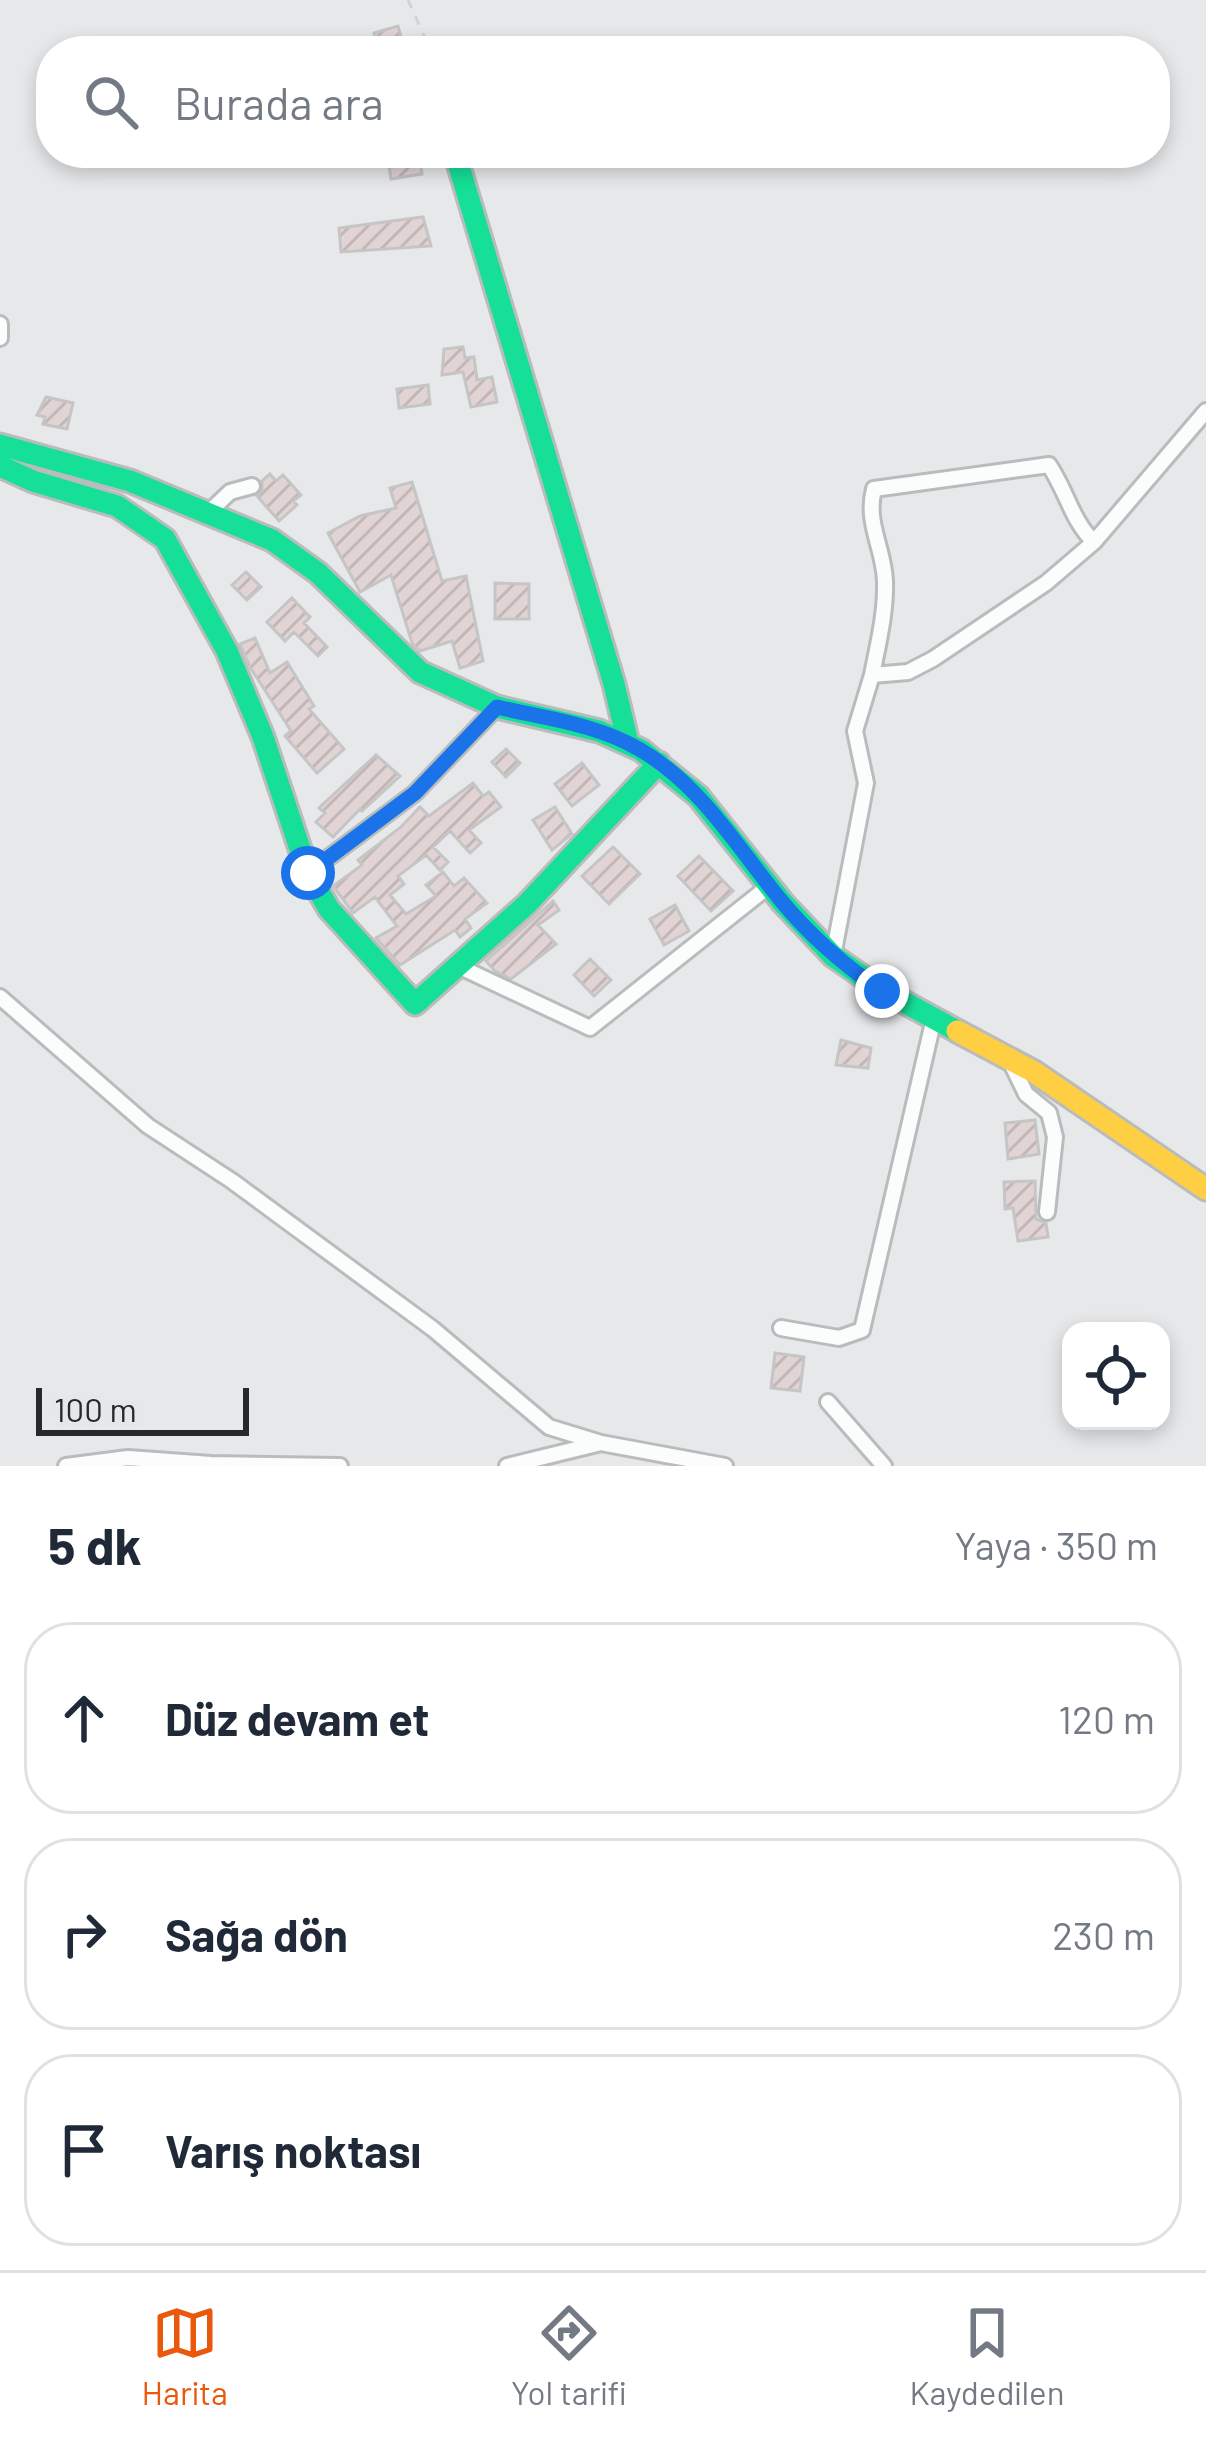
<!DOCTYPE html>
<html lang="tr">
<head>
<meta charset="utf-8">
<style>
	:root { --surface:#fff; --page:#f6f6f7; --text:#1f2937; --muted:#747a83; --line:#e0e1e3; --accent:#ea580c }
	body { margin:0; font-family:Barlow,sans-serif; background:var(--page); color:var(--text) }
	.controls { position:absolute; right:36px; bottom:36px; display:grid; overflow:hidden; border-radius:24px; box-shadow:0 6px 18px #0003 }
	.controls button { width:108px; height:108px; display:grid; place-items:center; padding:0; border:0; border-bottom:3px solid var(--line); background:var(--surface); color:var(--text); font:60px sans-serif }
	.scale { position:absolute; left:36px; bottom:30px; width:213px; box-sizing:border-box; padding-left:12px; border:6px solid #27282a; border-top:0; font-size:33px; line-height:42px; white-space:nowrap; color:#27282a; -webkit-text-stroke:9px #e5e7eb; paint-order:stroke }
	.stop { position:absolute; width:36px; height:36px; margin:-27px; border:9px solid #1a73e8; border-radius:50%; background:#fff }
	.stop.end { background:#1a73e8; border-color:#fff; box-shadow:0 3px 12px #0008 }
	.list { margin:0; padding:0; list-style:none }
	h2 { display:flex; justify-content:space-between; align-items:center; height:156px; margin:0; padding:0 48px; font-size:51px }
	h2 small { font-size:39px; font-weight:400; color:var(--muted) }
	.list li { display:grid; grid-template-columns:78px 1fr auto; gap:36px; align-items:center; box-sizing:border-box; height:192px; margin:0 24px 24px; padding:0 24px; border:3px solid var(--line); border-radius:48px }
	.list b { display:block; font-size:45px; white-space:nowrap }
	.list em { font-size:39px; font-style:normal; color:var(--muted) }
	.icon { flex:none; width:66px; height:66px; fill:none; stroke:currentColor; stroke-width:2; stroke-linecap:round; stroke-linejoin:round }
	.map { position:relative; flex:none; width:1206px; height:1466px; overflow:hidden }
	.search { position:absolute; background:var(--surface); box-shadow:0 6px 18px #0003; left:36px; right:36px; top:36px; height:132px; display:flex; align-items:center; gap:30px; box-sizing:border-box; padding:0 42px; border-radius:48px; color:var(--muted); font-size:45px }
	.sheet { height:804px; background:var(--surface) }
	nav { display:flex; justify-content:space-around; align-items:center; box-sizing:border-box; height:168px; border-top:3px solid var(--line); background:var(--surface); font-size:33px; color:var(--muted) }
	nav a { display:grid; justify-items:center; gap:6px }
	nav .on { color:var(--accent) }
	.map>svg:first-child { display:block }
	.building { fill:url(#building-hatch); stroke:#c6c5c6; stroke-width:3 }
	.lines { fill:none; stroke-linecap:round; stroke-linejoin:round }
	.street-casing { stroke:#babbbd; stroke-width:20 }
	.fast-casing { stroke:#babbbd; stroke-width:27 }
	.slow-casing { stroke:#babbbd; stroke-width:27 }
	.path { stroke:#d2d2d2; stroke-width:3; stroke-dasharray:9 9; stroke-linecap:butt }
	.street { stroke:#fbfcfc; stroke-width:14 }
	.fast { stroke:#16e098; stroke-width:21 }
	.slow { stroke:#ffcf43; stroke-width:21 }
	.route { stroke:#1a73e8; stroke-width:15 }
</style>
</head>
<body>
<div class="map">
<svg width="1206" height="1466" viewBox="0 0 1206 1466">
	<defs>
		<pattern id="building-hatch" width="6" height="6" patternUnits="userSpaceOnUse" patternTransform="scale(3)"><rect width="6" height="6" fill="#e2d4d5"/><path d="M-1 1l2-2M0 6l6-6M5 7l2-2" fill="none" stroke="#c2b6b7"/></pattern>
	</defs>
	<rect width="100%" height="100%" fill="#e6e8ea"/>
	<!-- building -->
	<path class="building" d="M398,26L405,51H378L374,33Z
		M419,153L422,174L391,179L387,154Z
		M423,217L431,246L341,252L339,228Z
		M463,347L465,358L474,357L477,380L492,377L497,402L471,407L463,372L442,375L444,349Z
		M428,385L430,404L399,408L397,389Z
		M46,397L73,403L67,429L43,424L45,417L37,415Z
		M270,474L276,481L283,475L301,495L293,501L297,505L279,521L257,496L262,490V481Z
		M412,482L442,581L466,576L483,661L460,668L452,641L420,651L412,643L391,575L360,592L328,533L360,516L396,508L390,488Z
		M246,572L261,587L247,600L232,585Z
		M495,583L529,584V619H495Z
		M292,598L310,617L304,623L327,647L318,656L294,632L285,641L267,622Z
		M255,638L270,673L287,662L314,706L309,709L344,749L317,773L285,736L291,731L250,667L240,644Z
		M506,749L520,763L506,777L492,762Z
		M376,755L400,776L362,811L360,809L333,837L316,822L325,813L319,808Z
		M582,763L599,785L572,806L555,784Z
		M473,783L483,796L489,792L501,807L469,830L481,843L470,853L450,831L433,847L448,862L440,870L426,855L398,876L404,884L390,895L406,914L436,896L426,885L443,872L454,886L464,878L487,903L465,919L471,928L460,937L455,930L400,965L376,938L397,926L375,897L353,913L333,886L362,865L358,860L401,827L420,807L429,816Z
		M555,807L572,834L552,850L533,820Z
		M613,847L640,874L609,904L582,876Z
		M699,856L733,891L711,911L678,876Z
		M553,901L559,910L538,925L556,944L511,979L495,971L486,961Z
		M675,905L689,931L664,945L650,919Z
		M590,959L611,980L594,996L574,975Z
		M841,1040L871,1048L868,1068L836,1065Z
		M1035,1120L1039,1154L1008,1159L1005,1123Z
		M1035,1181L1036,1219L1046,1223L1048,1237L1018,1241L1013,1208L1005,1209L1004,1182Z
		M775,1353L804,1357L800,1391L771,1388Z"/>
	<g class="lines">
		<defs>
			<path id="street" d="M0,324V338
				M207,514L230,492L252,486
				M872,675C878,644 886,613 885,581C884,549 865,522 874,489L1049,465C1067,492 1072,521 1094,542
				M308,873L415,793L497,707
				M833,956L866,783L855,731L872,675L908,672L933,659L1046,583L1094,542L1206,411
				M458,966L590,1028L769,886
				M0,997L148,1126L232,1181L433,1329L549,1427L601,1443
				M1009,1059L1026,1094L1049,1113L1055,1137L1047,1212
				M781,1328L839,1338L862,1330L934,1018
				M828,1402L884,1466
				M66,1466L128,1458L211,1464L340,1466
				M507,1466L601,1443L725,1466"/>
			<path id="fast" d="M455,153L614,684L628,743
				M0,445L130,481L272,540L318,573L420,672L497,707L599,731L641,750L698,796L783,903L833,956L882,990L957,1031
				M0,466L33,481L117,506L165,539L227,651L263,737L308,873L329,909L415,1004L527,904L659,763"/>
			<path id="slow" d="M957,1031L1034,1072L1206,1189"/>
		</defs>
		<!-- street casing -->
		<use href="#street" class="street-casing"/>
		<!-- fast casing -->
		<use href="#fast" class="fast-casing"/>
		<!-- slow casing -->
		<use href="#slow" class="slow-casing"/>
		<!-- path -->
		<path class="path" d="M408,0L424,36L425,51"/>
		<!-- street -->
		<use href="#street" class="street"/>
		<!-- fast -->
		<use href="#fast" class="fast"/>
		<!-- slow -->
		<use href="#slow" class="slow"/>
	</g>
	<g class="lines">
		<!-- route -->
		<path class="route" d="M308,873L415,793L497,707C544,718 596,724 639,749C700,784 736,845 779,898C809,935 842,964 882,991"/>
	</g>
</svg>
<div class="controls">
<button><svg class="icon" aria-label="locate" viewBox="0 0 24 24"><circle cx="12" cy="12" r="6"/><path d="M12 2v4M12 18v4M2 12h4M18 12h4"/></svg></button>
</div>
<div class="scale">100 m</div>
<div class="stop" style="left:308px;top:873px"></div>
<div class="stop end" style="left:882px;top:991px"></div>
<div class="search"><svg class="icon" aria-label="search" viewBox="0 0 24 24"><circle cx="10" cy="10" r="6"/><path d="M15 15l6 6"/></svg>Burada ara</div>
</div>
<section class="sheet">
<h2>5 dk<small>Yaya · 350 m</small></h2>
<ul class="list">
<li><svg class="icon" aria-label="ahead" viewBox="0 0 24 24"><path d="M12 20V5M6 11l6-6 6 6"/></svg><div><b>Düz devam et</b></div><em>120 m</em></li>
<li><svg class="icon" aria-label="right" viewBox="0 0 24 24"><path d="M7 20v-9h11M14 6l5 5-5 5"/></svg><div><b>Sağa dön</b></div><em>230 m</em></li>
<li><svg class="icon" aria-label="arrive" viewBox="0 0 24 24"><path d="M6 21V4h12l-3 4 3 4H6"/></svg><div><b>Varış noktası</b></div></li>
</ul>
</section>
<nav>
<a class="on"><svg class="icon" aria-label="map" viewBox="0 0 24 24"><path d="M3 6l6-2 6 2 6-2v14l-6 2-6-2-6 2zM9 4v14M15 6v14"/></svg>Harita</a>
<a><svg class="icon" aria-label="directions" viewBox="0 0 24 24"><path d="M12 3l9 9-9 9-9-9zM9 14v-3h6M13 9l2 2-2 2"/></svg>Yol tarifi</a>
<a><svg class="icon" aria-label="saved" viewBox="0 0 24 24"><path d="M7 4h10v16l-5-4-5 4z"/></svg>Kaydedilen</a>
</nav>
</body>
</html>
